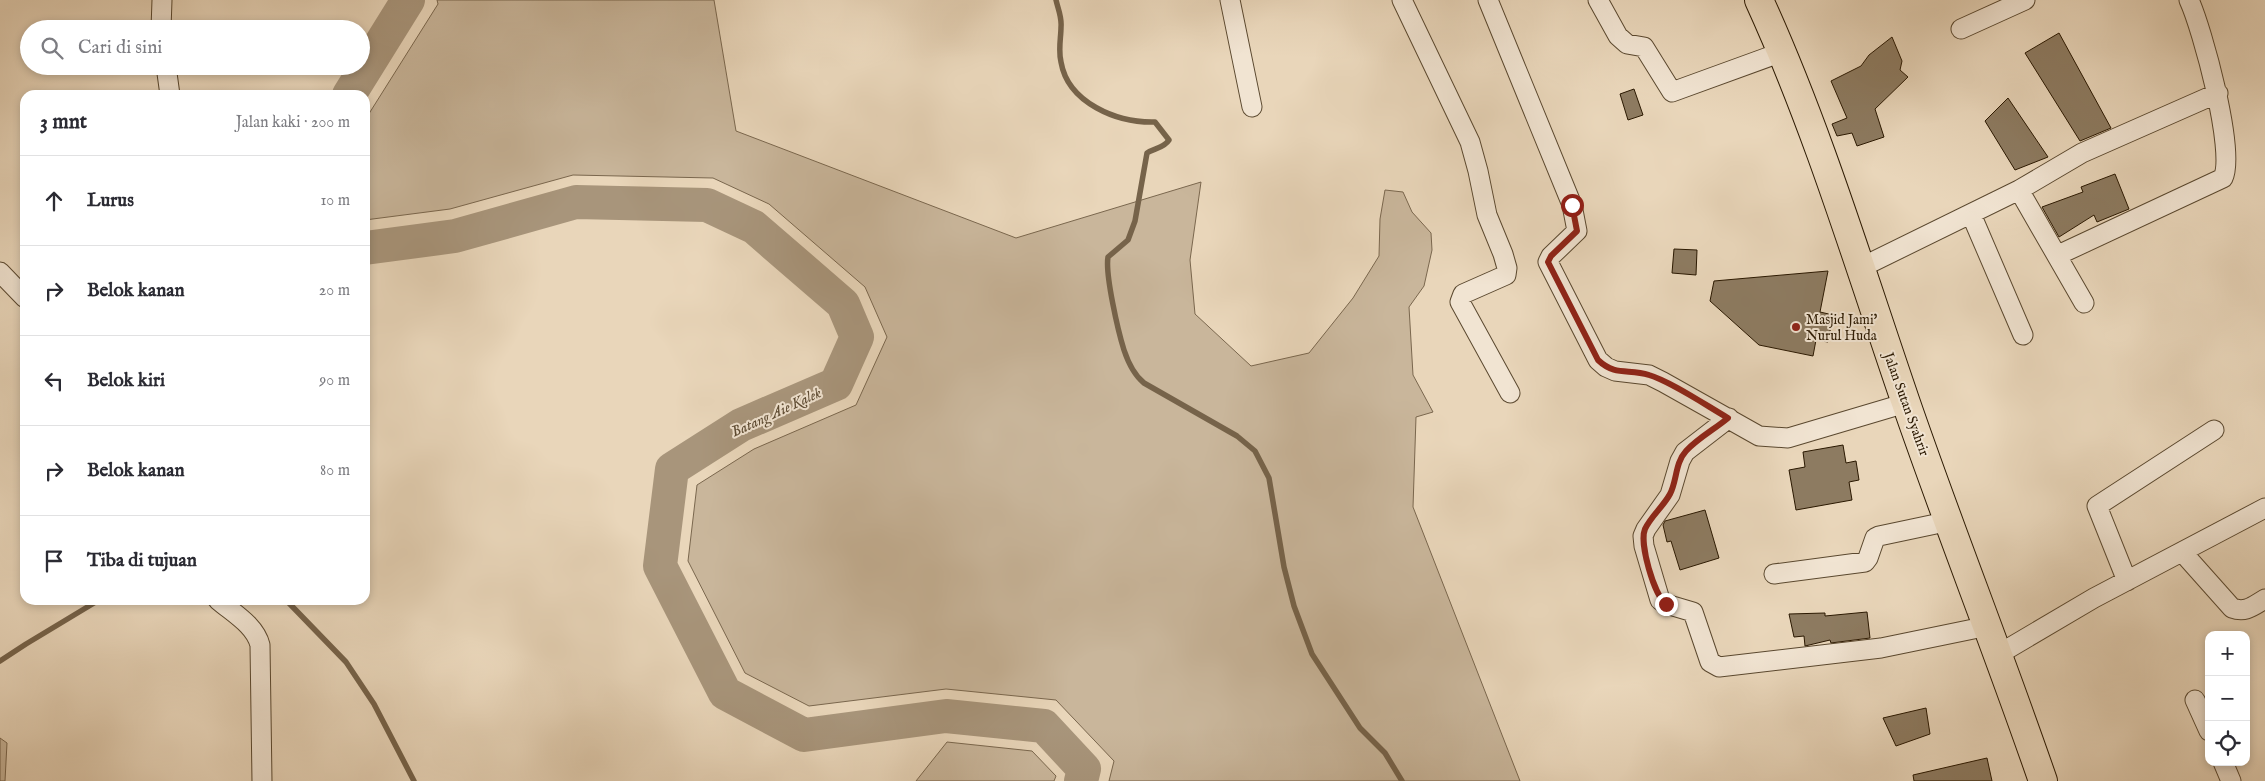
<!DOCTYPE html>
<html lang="id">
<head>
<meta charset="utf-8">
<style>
	:root { --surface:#fff; --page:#f7f7f7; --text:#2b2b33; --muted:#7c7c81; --line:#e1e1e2 }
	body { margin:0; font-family:"IM FELL English",serif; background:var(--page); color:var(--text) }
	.controls { position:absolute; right:15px; bottom:15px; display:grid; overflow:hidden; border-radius:10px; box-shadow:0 2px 8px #0003 }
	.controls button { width:45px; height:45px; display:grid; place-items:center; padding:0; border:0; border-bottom:1px solid var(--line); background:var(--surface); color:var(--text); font:25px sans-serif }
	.stop { position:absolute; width:15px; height:15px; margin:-11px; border:4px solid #8f2418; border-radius:50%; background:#fff }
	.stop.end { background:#8f2418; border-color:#fff; box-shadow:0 1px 5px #0008 }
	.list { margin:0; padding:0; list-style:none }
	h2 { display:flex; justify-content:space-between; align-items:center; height:65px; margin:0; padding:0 20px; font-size:21px }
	h2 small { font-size:16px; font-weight:400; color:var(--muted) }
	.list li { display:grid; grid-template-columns:32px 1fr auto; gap:15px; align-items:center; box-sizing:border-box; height:90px; padding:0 20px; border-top:1px solid var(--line) }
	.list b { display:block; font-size:19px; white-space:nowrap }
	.list em { font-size:16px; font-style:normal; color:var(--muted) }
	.icon { flex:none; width:28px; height:28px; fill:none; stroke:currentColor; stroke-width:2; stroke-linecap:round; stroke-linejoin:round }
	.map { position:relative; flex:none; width:2265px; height:781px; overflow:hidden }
	.search { position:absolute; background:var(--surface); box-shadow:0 2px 8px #0003; left:20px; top:20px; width:350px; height:55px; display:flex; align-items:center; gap:12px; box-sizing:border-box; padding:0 18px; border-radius:28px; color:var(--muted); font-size:19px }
	.panel { position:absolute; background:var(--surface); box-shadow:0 2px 8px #0003; left:20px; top:90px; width:350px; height:515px; border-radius:15px }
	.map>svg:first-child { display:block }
	.green { fill:#c9b69b; stroke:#7a674e }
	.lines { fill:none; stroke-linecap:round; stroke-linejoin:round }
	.stream { stroke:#76634a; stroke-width:5.5 }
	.river { stroke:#a8957b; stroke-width:34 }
	.building { fill:#8d7b61; stroke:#2a1801 }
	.minor-casing { stroke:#5a482f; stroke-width:21 }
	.highway-casing { stroke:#2a1801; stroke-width:30 }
	.minor { stroke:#f1e4d2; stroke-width:19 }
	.highway { stroke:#e9d6ba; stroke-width:28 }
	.route { stroke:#8f2418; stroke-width:6 }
	.poi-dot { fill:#8f2418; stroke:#f1e4d2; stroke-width:2 }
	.labels { text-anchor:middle; stroke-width:4; stroke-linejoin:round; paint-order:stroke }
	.poi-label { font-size:14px; fill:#2a1801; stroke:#f1e4d2; text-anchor:start }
	.street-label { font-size:14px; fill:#2a1801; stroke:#f1e4d2 }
	.water-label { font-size:15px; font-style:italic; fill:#5c4a32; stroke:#f1e4d2 }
</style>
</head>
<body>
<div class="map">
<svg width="2265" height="781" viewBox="0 0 2265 781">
	<rect width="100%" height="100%" fill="#e9d6ba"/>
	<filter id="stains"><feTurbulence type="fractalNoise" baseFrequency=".004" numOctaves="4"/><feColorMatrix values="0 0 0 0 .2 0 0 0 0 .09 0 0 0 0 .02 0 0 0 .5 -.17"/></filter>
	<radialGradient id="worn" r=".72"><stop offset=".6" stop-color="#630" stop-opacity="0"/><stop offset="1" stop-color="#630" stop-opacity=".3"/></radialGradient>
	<!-- green -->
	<path class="green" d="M437,0H714L736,131L1016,238L1201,182L1190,260L1195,314L1251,366L1309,353L1353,298L1379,256L1380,219L1385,190L1403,192L1412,212L1431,233L1432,250L1424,286L1409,307L1413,375L1433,412L1416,417L1413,507L1520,781H1109L1114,761L1056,700L946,689L809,706L745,673L688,561L697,485L754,449L856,405L887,337L865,287L769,204L713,178L573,175L450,209L365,220V120L438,4Z
		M0,738L7,743L5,781H0Z
		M947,742L1032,751L1056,776L1054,781H916Z"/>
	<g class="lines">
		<!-- stream -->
		<path class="stream" d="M1056,0C1058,9 1062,17 1061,27C1061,38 1058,50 1061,62C1068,103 1117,123 1155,122L1169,140C1164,148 1155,148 1147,153L1135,221L1128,240L1108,257C1105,274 1118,331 1124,350C1128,362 1134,375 1144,383L1237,436L1255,451L1269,478L1284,567L1294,606L1312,654L1360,728L1385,753L1402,781
			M286,600L346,662L374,704L414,781
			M0,661L26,644L99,600"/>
		<!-- river -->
		<path class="river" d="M349,95L408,0
			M365,248L455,236L576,202L707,205L754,227L843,304L857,337L836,384L741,425L672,469L660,566L725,693L804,735L946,716L1044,726L1084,769L1081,781"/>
	</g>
	<!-- building -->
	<path class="building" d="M2059,33L2111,128L2080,141L2025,53Z
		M1892,37L1902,61L1900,70L1908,77L1875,109L1884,137L1857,146L1852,133L1837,136L1832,124L1847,118L1831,81L1861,66L1869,55Z
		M1634,89L1643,115L1628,120L1620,94Z
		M2008,98L2048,157L2015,170L1985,121Z
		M2115,174L2129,209L2097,222L2094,215L2059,237L2042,207L2083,192L2081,187Z
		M1674,249L1697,250L1696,275L1672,273Z
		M1828,271L1820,312L1833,315L1828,342L1816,340L1813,356L1759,345L1710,301L1714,281Z
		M1843,445L1846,463L1856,461L1859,480L1849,482L1852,500L1796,510L1789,470L1805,467L1803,452Z
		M1705,510L1719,558L1680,570L1671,541L1667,542L1663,525L1665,521Z
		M1867,612L1870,638L1831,643L1830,640L1805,646L1804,636L1794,637L1789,614L1825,613V616Z
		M1926,708L1930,734L1896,746L1883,718Z
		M1987,758L1992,781H1914L1913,775Z"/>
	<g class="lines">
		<defs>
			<path id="minor" d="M1230,0L1252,107
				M1402,0L1470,142L1478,171L1487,215L1503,254L1507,268L1506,275L1463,294L1460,302L1510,393
				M1488,0L1572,205L1577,231L1551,256L1548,262L1598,360L1606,367L1615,371L1649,375L1663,382L1759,436L1788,438L1906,403
				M1598,0L1618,36L1627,44L1644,47L1672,92L1782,52
				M161,29L162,0
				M1961,29L2025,0
				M166,66L170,95
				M2019,190L2084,303
				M1971,214L2023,335
				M2058,255L2223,178C2236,152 2202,28 2189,0
				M1860,268L2019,190L2082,153L2218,93
				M0,272L25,298
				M1729,418L1685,452L1680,461L1670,495L1646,529L1643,536L1644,546L1660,600L1666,604L1693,612L1710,662L1719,667L1881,648L1988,626
				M2183,553L2232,608C2246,613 2253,606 2265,599
				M1774,574L1865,562L1868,558L1875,538L1879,536L1950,521
				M2127,581L2097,506L2214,430
				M218,600C233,613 255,625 260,645L262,781
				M1999,654L2094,598L2265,508
				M2195,700L2209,731
				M2223,762L2231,781"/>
			<path id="highway" d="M1759,0C1818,129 1859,266 1905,400C1949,528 1999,653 2043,781"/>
		</defs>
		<!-- minor casing -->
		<use href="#minor" class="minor-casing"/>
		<!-- highway casing -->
		<use href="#highway" class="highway-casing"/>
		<!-- minor -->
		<use href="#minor" class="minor"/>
		<!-- highway -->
		<use href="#highway" class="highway"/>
	</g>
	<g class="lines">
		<!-- route -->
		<path class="route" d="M1572,205L1577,231L1551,256L1548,262L1598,360C1616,377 1629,368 1649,375C1672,382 1707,406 1728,418C1715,429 1698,438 1686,451C1675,463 1677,481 1670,494C1663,507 1651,516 1645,529C1639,543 1654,595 1666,604"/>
	</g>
	<!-- markers -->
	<circle class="poi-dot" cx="1796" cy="327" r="5"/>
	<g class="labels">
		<!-- poi labels -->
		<g class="poi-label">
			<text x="1806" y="324">Masjid Jami'<tspan x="1806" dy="16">Nurul Huda</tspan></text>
		</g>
		<!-- street labels -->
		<g class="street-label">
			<text transform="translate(1907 404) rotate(70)" y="5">Jalan Sutan Syahrir</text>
		</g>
		<!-- water labels -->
		<g class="water-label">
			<text transform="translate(776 412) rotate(-25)" y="5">Batang Aie Kalek</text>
		</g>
	</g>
	<rect width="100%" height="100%" filter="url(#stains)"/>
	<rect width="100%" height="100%" fill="url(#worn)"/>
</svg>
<div class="controls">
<button>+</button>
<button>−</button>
<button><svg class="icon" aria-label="locate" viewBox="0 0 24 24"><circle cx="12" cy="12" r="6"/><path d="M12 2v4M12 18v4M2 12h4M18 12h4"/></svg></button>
</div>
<div class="stop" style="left:1572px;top:205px"></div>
<div class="stop end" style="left:1666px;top:604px"></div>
<div class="search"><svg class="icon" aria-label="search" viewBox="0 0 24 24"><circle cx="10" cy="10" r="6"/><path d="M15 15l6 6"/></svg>Cari di sini</div>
<section class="panel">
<h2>3 mnt<small>Jalan kaki · 200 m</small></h2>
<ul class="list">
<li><svg class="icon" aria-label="ahead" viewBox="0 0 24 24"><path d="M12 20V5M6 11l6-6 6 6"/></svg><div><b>Lurus</b></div><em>10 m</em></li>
<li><svg class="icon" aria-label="right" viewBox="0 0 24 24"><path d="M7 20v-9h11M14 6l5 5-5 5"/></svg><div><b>Belok kanan</b></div><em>20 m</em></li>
<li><svg class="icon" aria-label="left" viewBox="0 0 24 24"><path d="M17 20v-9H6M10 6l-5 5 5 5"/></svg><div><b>Belok kiri</b></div><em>90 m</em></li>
<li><svg class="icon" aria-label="right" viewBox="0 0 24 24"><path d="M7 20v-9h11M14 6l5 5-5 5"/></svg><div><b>Belok kanan</b></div><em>80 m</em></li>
<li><svg class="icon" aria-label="arrive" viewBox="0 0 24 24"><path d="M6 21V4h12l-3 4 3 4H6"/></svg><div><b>Tiba di tujuan</b></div></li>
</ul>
</section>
</div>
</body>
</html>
